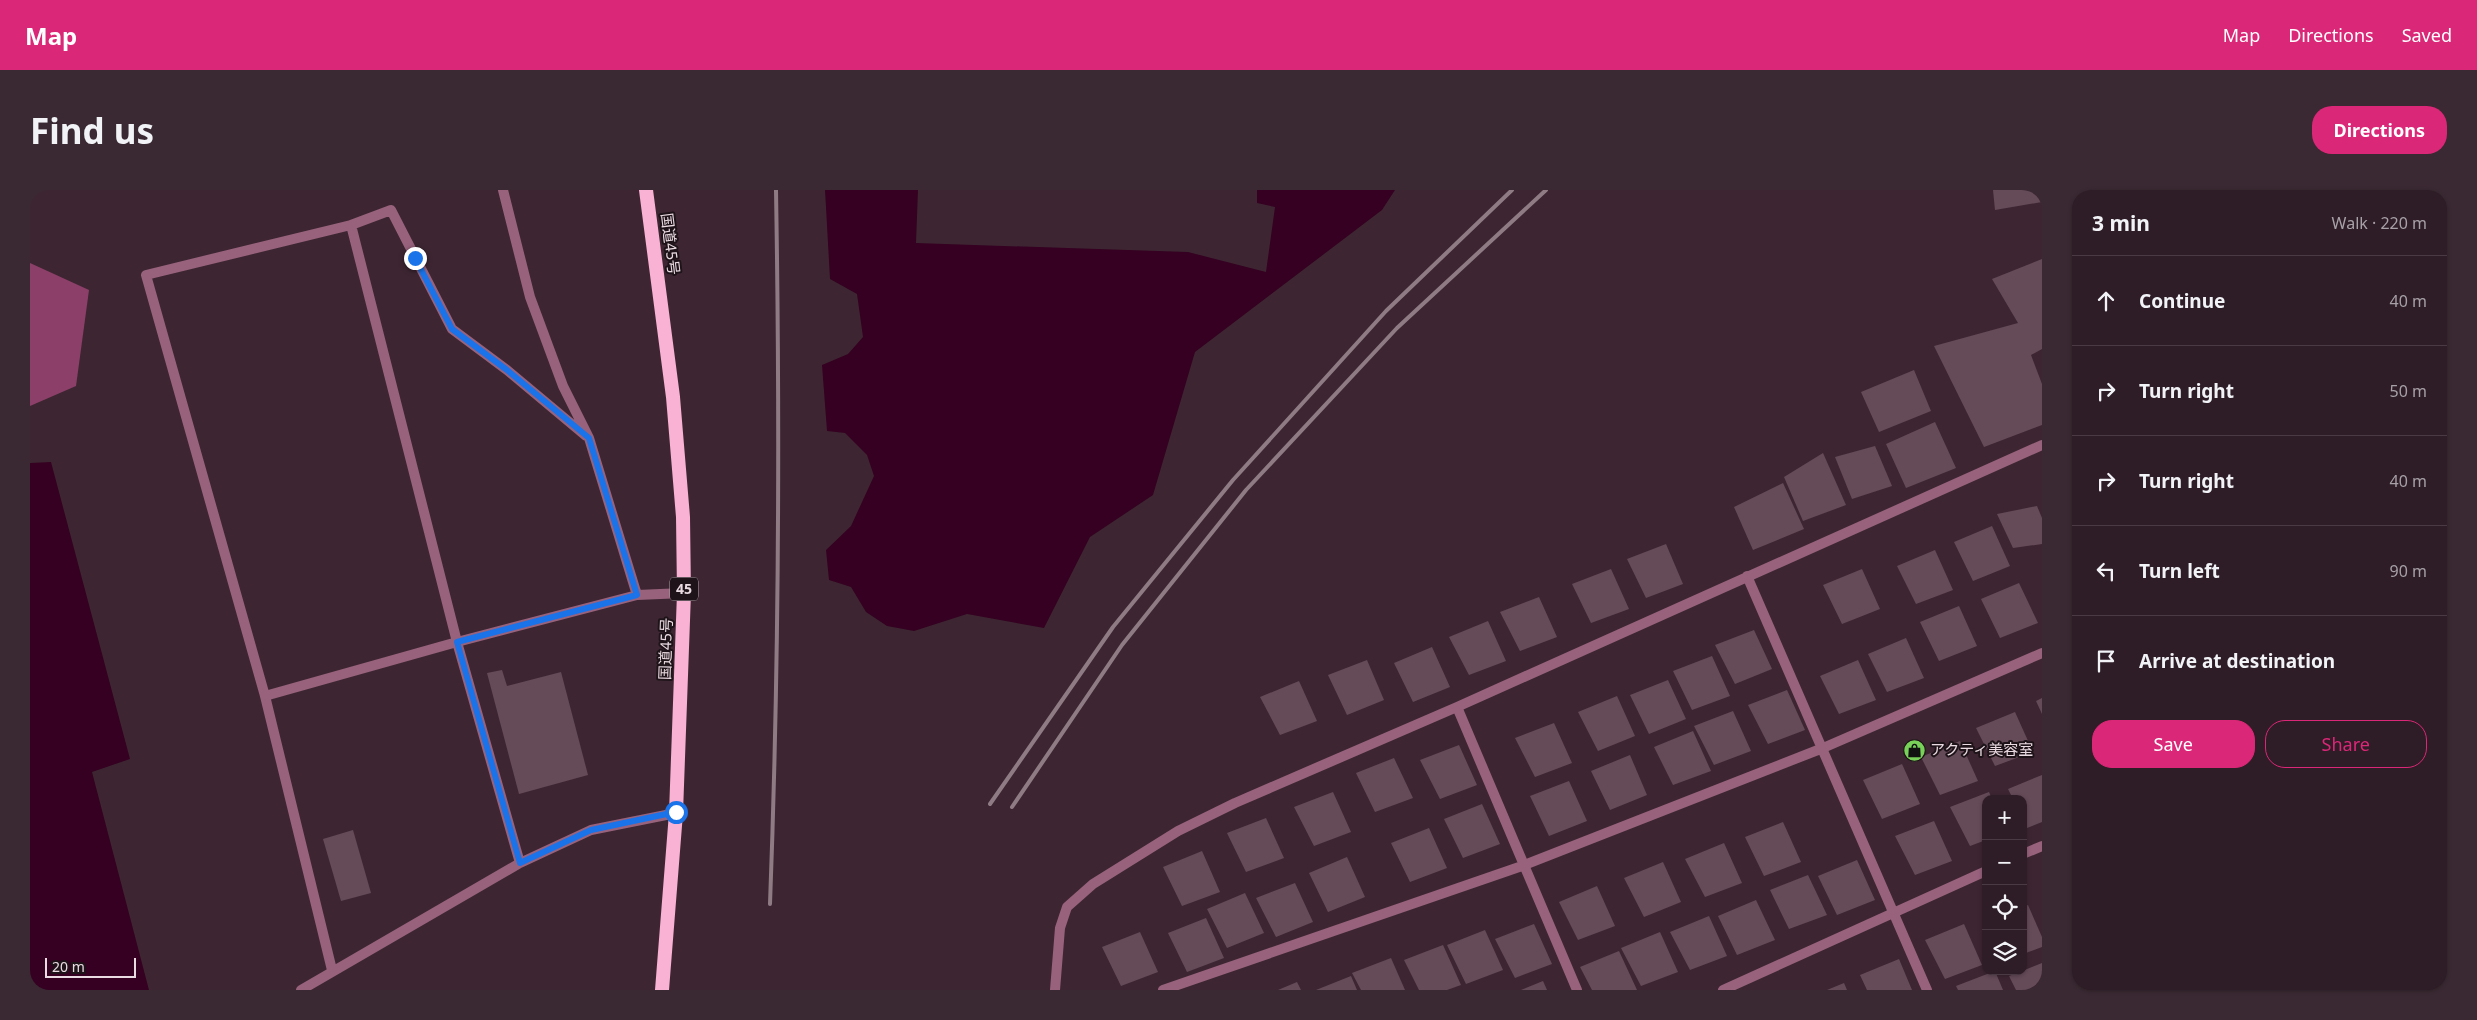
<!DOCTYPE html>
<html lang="en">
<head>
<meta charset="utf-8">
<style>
	:root { --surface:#2e1c26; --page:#3a2932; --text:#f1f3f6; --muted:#a7a1a7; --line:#493a43; --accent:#db2777 }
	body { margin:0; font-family:"Noto Sans","Noto Sans JP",sans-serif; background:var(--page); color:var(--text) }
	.controls { position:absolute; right:15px; bottom:15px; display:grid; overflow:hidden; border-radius:10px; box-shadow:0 1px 4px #0004 }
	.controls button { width:45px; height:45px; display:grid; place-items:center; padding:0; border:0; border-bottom:1px solid var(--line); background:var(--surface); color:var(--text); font:25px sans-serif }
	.scale { position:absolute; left:15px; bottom:12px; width:91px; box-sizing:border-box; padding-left:5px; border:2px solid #eadae1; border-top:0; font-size:14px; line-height:18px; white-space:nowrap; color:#eadae1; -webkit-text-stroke:4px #1d1318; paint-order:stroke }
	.stop { position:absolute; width:15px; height:15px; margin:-11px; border:4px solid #1a73e8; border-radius:50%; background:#fff }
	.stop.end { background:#1a73e8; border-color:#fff; box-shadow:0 1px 5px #0008 }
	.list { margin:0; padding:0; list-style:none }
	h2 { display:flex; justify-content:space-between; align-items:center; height:65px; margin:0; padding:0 20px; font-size:21px }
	h2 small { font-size:16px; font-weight:400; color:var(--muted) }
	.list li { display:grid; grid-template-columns:32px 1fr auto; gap:15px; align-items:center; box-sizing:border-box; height:90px; padding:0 20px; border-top:1px solid var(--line) }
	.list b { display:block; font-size:19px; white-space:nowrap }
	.list em { font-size:16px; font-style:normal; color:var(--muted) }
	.actions { display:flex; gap:10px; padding:15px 20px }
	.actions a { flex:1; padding:11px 0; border:1px solid var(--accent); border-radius:20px; text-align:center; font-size:18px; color:var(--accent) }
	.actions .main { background:var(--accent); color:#fff }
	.icon { flex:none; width:28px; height:28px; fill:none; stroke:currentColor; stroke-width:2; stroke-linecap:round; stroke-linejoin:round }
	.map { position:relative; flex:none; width:2012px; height:800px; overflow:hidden; border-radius:20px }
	header { display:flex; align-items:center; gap:30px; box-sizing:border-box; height:70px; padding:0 25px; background:var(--accent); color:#fff }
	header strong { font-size:24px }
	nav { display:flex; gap:28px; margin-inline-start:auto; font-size:18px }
	.intro { display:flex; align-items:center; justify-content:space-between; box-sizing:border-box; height:120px; padding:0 30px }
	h1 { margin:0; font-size:35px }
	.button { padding:12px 22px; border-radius:20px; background:var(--accent); color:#fff; font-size:18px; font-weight:700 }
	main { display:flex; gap:30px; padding:0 30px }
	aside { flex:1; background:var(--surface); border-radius:20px; box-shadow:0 1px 4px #0004 }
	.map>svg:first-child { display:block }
	.forest { fill:#8c3f69 }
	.water { fill:#350021 }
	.building { fill:#654b58 }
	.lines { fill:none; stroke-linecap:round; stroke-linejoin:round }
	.minor { stroke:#98627d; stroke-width:10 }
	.trunk { stroke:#f9b1d4; stroke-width:14 }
	.rail { stroke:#8e7b84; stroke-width:4 }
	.route { stroke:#1a73e8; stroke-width:6 }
	.labels { text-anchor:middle; stroke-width:4; stroke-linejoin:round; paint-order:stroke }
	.shield { fill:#1d1318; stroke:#ac9ea5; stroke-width:1 }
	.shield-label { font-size:14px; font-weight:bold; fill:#eadae1 }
	.street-label { font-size:15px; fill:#eadae1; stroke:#1d1318 }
	.poi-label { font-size:15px; fill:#eadae1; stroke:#1d1318; text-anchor:start }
</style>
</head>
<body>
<header>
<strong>Map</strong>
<nav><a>Map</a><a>Directions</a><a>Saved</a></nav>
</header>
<div class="intro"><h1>Find us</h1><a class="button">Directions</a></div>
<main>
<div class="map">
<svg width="2012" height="800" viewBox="0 0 2012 800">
	<rect width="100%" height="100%" fill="#3d2632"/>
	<!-- forest -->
	<path class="forest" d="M0,73L59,100L46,196L0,216Z"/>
	<!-- water -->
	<path class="water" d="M795,0H888L886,53L1158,62L1236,82L1245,17L1227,13V0H1365L1352,20L1165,162L1123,305L1060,347L1014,438L937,424L884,441L857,436L836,422L821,397L799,390L796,360L821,336L844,286L837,265L815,243L797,241L792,175L818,164L833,147L827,104L800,89Z
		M21,272L100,569L62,582L119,800H0V273Z"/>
	<!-- building -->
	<path class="building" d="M1963,0H2012V12L1965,20Z
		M2012,69V159L2001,165L2012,194V235L1954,257L1904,156L1988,133L1962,89Z
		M1884,180L1901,221L1849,242L1831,202Z
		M1905,232L1926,278L1876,298L1856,254Z
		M1845,256L1862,296L1822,309L1805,267Z
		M1793,263L1816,315L1773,331L1754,287Z
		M1753,293L1774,339L1723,360L1704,317Z
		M2007,316L2012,328V354L1983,358L1967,324Z
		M1962,336L1980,376L1943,391L1924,352Z
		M1636,354L1653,394L1616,408L1597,369Z
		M1905,360L1923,400L1886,414L1867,376Z
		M1581,379L1599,419L1561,433L1542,394Z
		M1832,379L1850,419L1812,434L1793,395Z
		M1989,393L2008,433L1970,448L1951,409Z
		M1509,407L1527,447L1490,461L1470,422Z
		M1929,416L1947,456L1909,471L1890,432Z
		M1458,431L1476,471L1439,485L1419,447Z
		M1724,440L1742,479L1705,494L1685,455Z
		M1876,448L1894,488L1857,502L1838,464Z
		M1402,457L1420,497L1383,512L1364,473Z
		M1682,466L1700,506L1662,520L1643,481Z
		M1337,470L1354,510L1317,525L1298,485Z
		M1828,470L1846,510L1809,524L1790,486Z
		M472,480L477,496L531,482L558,585L489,604L457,483Z
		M1638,490L1656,529L1619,544L1600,505Z
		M1269,491L1287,531L1250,545L1230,507Z
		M1757,500L1775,540L1738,554L1718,515Z
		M1587,506L1605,546L1568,561L1548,522Z
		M2012,508V524L2006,511Z
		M1703,521L1721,561L1684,575L1664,536Z
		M1985,522L2003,562L1965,576L1946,538Z
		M1524,533L1542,573L1505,587L1485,548Z
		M1663,541L1681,581L1643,595L1624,557Z
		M1930,551L1948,591L1910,605L1891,567Z
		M1429,555L1447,595L1410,609L1390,570Z
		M1600,565L1617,605L1580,620L1561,581Z
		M1364,568L1383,608L1345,622L1326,583Z
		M1872,574L1890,614L1852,629L1833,590Z
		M2012,585V632L1997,638L1993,630V609H1983L1978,599Z
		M1539,591L1557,631L1519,646L1500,606Z
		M1303,602L1321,642L1284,656L1264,617Z
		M1959,602L1962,609H1956V650L1940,656L1920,617Z
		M1452,614L1470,654L1433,668L1414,629Z
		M1236,628L1254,668L1216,682L1197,643Z
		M1904,631L1922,671L1885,685L1865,646Z
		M1753,632L1771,672L1734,686L1715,647Z
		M1399,638L1417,678L1380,692L1361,653Z
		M323,640L341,703L311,711L293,649Z
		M1694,653L1712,693L1675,707L1655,669Z
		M1172,661L1190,702L1152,716L1133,677Z
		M1317,667L1335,707L1298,722L1279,683Z
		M1827,670L1845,710L1807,725L1788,686Z
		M1633,672L1651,712L1614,727L1594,688Z
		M1778,685L1797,725L1759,739L1740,700Z
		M1265,693L1283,732L1246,747L1226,708Z
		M1567,696L1585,736L1548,750L1529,712Z
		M1215,703L1234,743L1197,758L1177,719Z
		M1726,710L1745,750L1707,765L1688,726Z
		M1998,715L2012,747V757L1993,764V717Z
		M1679,726L1697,766L1660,780L1640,742Z
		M1176,728L1194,768L1157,782L1138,743Z
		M1504,734L1522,774L1485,788L1465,749Z
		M1934,734L1952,775L1915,789L1895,750Z
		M1455,740L1473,780L1436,794L1417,755Z
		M1110,742L1128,782L1091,796L1072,757Z
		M1630,742L1648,782L1611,796L1591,758Z
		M1413,755L1431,795L1417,800H1389L1374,770Z
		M1589,761L1607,800H1562L1550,777Z
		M1361,768L1375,800H1331L1322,783Z
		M1869,769L1882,800H1837L1830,785Z
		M2012,773V800H1986L1979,786Z
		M1965,781L1973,800H1928L1926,796Z
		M1321,786L1327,800H1286Z
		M1513,791L1517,800H1491Z
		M1267,792L1271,800H1248Z
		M1814,793L1817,800H1797Z"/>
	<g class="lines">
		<!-- minor -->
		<path class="minor" d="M473,0L500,107L533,196L559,248L607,405L654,403
			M321,35L361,20L422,139L477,180L556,246
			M1717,386L1897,800
			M235,506L302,780
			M1427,517L1547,800
			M1993,664L2012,656
			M490,673L561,640L646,623
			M271,800L490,673L427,452L321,35L116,85L235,506L427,452L607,405
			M1025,800L1030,738L1037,717L1063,694L1148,641L1205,613L1427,517L2012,255
			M1133,800L1492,676L1793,558L2012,463
			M1693,800L1956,681"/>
		<!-- trunk -->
		<path class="trunk" d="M616,0L643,207L653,327L654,403L646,623L632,800"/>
		<!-- rail -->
		<path class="rail" d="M960,614L1083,437L1203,290L1356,121L1482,0
			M982,617L1092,455L1216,300L1367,138L1516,0
			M740,714C749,476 750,238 746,0"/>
	</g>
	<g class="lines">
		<!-- route -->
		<path class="route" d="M385,68L422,139L477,180L559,248L607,405L427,452L490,673L561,640L646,622"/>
	</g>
	<!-- icons -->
	<defs>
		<symbol id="shop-disc" viewBox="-11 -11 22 22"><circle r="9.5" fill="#78d158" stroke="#1d1318"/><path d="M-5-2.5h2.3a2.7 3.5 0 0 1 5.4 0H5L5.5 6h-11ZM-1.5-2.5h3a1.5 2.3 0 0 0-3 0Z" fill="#111"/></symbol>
	</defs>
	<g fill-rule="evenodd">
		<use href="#shop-disc" x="1872" y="548" width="25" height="25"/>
	</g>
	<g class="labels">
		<!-- shield labels -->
		<rect class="shield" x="640" y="387.5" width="28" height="23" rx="4"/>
		<g class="shield-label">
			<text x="654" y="404">45</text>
		</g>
		<!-- street labels -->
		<g class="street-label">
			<text transform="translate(640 54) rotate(83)" y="5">国道45号</text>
			<text transform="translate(636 459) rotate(-88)" y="5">国道45号</text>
		</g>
		<!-- poi labels -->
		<g class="poi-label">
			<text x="1900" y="565">アクティ美容室</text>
		</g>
	</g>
</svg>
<div class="controls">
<button>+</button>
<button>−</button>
<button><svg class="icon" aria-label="locate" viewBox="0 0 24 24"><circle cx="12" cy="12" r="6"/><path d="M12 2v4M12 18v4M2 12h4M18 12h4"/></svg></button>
<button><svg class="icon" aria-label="layers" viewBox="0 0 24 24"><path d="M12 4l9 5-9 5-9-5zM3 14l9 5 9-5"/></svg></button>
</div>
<div class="scale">20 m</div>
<div class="stop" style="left:646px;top:622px"></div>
<div class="stop end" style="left:385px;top:68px"></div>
</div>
<aside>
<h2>3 min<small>Walk · 220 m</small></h2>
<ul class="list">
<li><svg class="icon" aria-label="ahead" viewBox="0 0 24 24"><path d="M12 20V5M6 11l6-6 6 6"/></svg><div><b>Continue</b></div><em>40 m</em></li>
<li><svg class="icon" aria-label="right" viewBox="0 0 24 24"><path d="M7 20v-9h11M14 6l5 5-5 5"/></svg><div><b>Turn right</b></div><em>50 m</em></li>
<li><svg class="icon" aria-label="right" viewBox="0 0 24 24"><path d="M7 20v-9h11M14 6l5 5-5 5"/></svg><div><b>Turn right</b></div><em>40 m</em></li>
<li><svg class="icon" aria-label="left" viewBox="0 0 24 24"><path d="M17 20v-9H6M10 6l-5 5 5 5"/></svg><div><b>Turn left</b></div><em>90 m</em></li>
<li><svg class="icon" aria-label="arrive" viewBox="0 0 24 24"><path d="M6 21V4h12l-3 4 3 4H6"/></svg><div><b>Arrive at destination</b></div></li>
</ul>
<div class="actions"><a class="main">Save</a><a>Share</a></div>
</aside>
</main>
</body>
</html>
